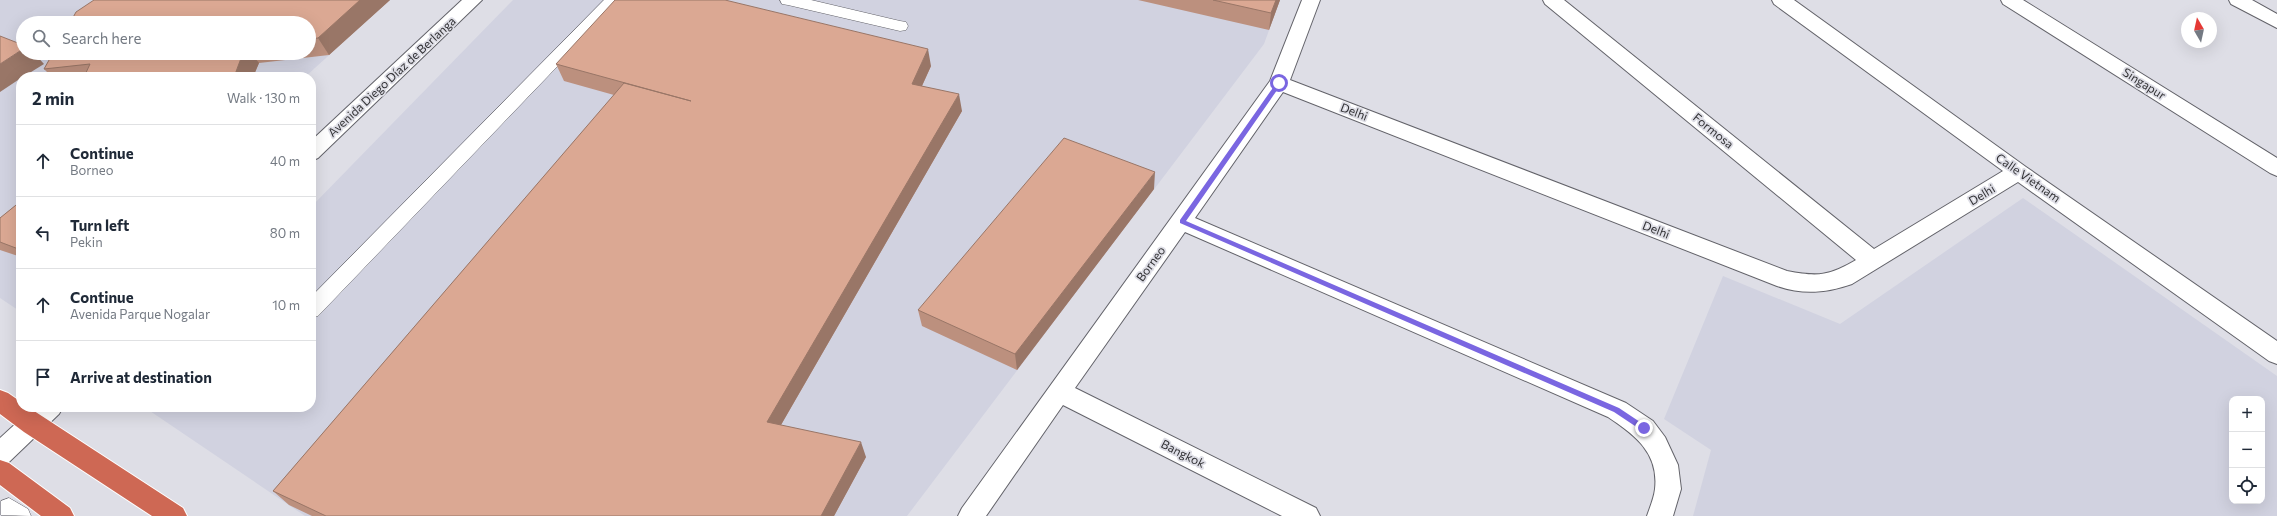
<!DOCTYPE html>
<html lang="en">
<head>
<meta charset="utf-8">
<style>
	:root { --surface:#fff; --page:#f6f6f7; --text:#1f2937; --muted:#747a83; --line:#e0e1e3 }
	body { margin:0; font-family:Commissioner,sans-serif; background:var(--page); color:var(--text) }
	.controls { position:absolute; right:12px; bottom:12px; display:grid; overflow:hidden; border-radius:8px; box-shadow:0 4px 16px #0002 }
	.controls button { width:36px; height:36px; display:grid; place-items:center; padding:0; border:0; border-bottom:1px solid var(--line); background:var(--surface); color:var(--text); font:20px sans-serif }
	.compass { position:absolute; left:2181px; top:12px; width:36px; height:36px; border-radius:50%; background:var(--surface); box-shadow:0 4px 16px #0002; rotate:351deg }
	.stop { position:absolute; width:12px; height:12px; margin:-9px; border:3px solid #7a66e1; border-radius:50%; background:#fff }
	.stop.end { background:#7a66e1; border-color:#fff; box-shadow:0 1px 4px #0008 }
	.list { margin:0; padding:0; list-style:none }
	h2 { display:flex; justify-content:space-between; align-items:center; height:52px; margin:0; padding:0 16px; font-size:17px }
	h2 small { font-size:13px; font-weight:400; color:var(--muted) }
	.list li { display:grid; grid-template-columns:26px 1fr auto; gap:12px; align-items:center; box-sizing:border-box; height:72px; padding:0 16px; border-top:1px solid var(--line) }
	.list b { display:block; font-size:15px; white-space:nowrap }
	.list p { margin:0; font-size:13px; white-space:nowrap; color:var(--muted) }
	.list em { font-size:13px; font-style:normal; color:var(--muted) }
	.icon { flex:none; width:22px; height:22px; fill:none; stroke:currentColor; stroke-width:2; stroke-linecap:round; stroke-linejoin:round }
	.map { position:relative; flex:none; width:2277px; height:516px; overflow:hidden }
	.search { position:absolute; background:var(--surface); box-shadow:0 4px 16px #0002; left:16px; top:16px; width:300px; height:44px; display:flex; align-items:center; gap:10px; box-sizing:border-box; padding:0 14px; border-radius:22px; color:var(--muted); font-size:15px }
	.panel { position:absolute; background:var(--surface); box-shadow:0 4px 16px #0002; left:16px; top:72px; width:300px; height:340px; border-radius:16px }
	.map>svg:first-child { display:block }
	.built { fill:#d1d2e0; fill-rule:evenodd }
	.lines { fill:none; stroke-linecap:round; stroke-linejoin:round }
	.lane-casing { stroke:#63636a; stroke-width:1 }
	.street-casing { stroke:#63636a; stroke-width:2 }
	.secondary-casing { stroke:#63636a; stroke-width:2 }
	.highway-casing { stroke:#fff; stroke-width:2 }
	.lane { fill:#fff; fill-rule:evenodd }
	.street { fill:#fff; fill-rule:evenodd }
	.secondary { fill:#fff; fill-rule:evenodd }
	.highway { fill:#ce6854; fill-rule:evenodd }
	.wall { fill:#bc907e }
	.shaded-wall { fill:#997667 }
	.building { fill:#dba893; stroke:#997667 }
	.route { fill:#7a66e1 }
	.labels { text-anchor:middle; stroke-width:3.5; stroke-linejoin:round; paint-order:stroke }
	.street-label { font-size:12px; fill:#323235; stroke:#dedee6 }
</style>
</head>
<body>
<div class="map">
<svg width="2277" height="516" viewBox="0 0 2277 516">
	<rect width="100%" height="100%" fill="#dedee6"/>
	<!-- built -->
	<path class="built" d="M0,0H390L305,77H21V312L0,298ZM23,23H309V53H23Z
		M513,0H1280L1264,44L907,516H305L144,407H311V207Z
		M2023,198L2277,376V516H1693L1711,450L1664,419L1723,276L1840,324ZM2232,399H2262V501H2232Z"/>
	<g class="lines">
		<defs>
			<path id="lane" d="M604,0H621L318,316L311,318V297Z
				M780,0H811L900,21L906,22L908,26L906,30L900,31L788,5L782,4Z
				M9,498L28,509L31,516L1,515V501Z"/>
			<path id="street" d="M1302,0H1320L1290,80L1787,271C1818,277 1829,276 1856,260L1545,4L1543,0H1564L1874,249L2003,171L1774,4L1772,0H1794L2026,167L2277,341V364L2269,361L2018,182L1852,284C1826,293 1803,295 1777,286L1283,92L1195,218L1626,403L1653,421L1665,437L1678,465L1681,489L1673,516H1647C1650,507 1654,498 1655,489C1659,453 1635,435 1608,417L1185,232L1075,388L1316,508L1320,516H1282L1063,405L986,516H958L962,508L1270,81Z
				M2001,0H2023L2277,158V176L2270,173L2003,4Z
				M2229,0H2252L2277,14V28L2231,4Z"/>
			<path id="secondary" d="M462,0H482L318,158L311,161V141Z
				M34,407H63L59,414L9,462L0,465V438Z"/>
			<path id="highway" d="M0,390L8,393L21,402V407H28L183,508L187,516H152L24,432L0,414Z
				M0,460L9,463L70,508L74,516H41L0,485Z"/>
		</defs>
		<!-- lane casing -->
		<use href="#lane" class="lane-casing"/>
		<!-- street casing -->
		<use href="#street" class="street-casing"/>
		<!-- secondary casing -->
		<use href="#secondary" class="secondary-casing"/>
		<!-- highway casing -->
		<use href="#highway" class="highway-casing"/>
		<!-- lane -->
		<use href="#lane" class="lane"/>
		<!-- street -->
		<use href="#street" class="street"/>
		<!-- secondary -->
		<use href="#secondary" class="secondary"/>
		<!-- highway -->
		<use href="#highway" class="highway"/>
	</g>
	<!-- wall -->
	<path class="wall" d="M94,0H390L329,55L259,63L253,77H52L44,69L53,53H309V23Z
		M1138,0H1280L1269,30Z
		M556,64L931,66L922,86L962,111L781,425L866,457L834,516H312L289,505L273,491L614,95L564,81Z
		M1154,189L1017,370L922,326L918,310Z
		M21,201V257L0,250V218Z"/>
	<!-- shaded-wall -->
	<path class="shaded-wall" d="M360,0H390L329,55L318,38Z
		M1276,0H1280L1269,30L1271,13Z
		M23,49V53H34L44,64L23,77H21V78L0,92V64Z
		M928,49L931,66L915,101L912,84Z
		M243,53H251L259,63L253,77H234Z
		M959,94L962,111L774,437L767,422Z
		M1155,172L1154,189L1017,370L1015,354Z
		M861,442L866,457L834,516H821Z"/>
	<!-- building -->
	<path class="building" d="M94,0H360L318,38L309,39V23H70L76,12Z
		M615,0H725L928,49L912,84L959,94L767,422L861,442L821,516H326L273,491L624,83L691,101L556,64Z
		M1213,0H1276L1271,13Z
		M0,36L23,45V49L0,64Z
		M53,53H243L234,77H84L90,64L44,69Z
		M1064,138L1155,172L1015,354L918,310Z
		M21,201V250L0,242V218Z"/>
	<!-- route -->
	<path class="route" d="M1277,82L1282,83L1186,221L1619,408L1646,426V430H1641L1614,412L1180,223V220Z"/>
	<g class="labels">
		<!-- street labels -->
		<g class="street-label">
			<text transform="translate(392 77) rotate(-43)" y="4">Avenida Diego Díaz de Berlanga</text>
			<text transform="translate(2144 84) rotate(32)" y="4">Singapur</text>
			<text transform="translate(1354 112) rotate(21)" y="4">Delhi</text>
			<text transform="translate(1713 131) rotate(39)" y="4">Formosa</text>
			<text transform="translate(2028 178) rotate(35)" y="4">Calle Vietnam</text>
			<text transform="translate(1982 195) rotate(-31)" y="4">Delhi</text>
			<text transform="translate(1656 230) rotate(21)" y="4">Delhi</text>
			<text transform="translate(1151 264) rotate(-54)" y="4">Borneo</text>
			<text transform="translate(1183 454) rotate(27)" y="4">Bangkok</text>
		</g>
	</g>
</svg>
<div class="controls">
<button>+</button>
<button>−</button>
<button><svg class="icon" aria-label="locate" viewBox="0 0 24 24"><circle cx="12" cy="12" r="6"/><path d="M12 2v4M12 18v4M2 12h4M18 12h4"/></svg></button>
</div>
<svg class="compass" viewBox="-18 -18 36 36"><path d="M0-13l5 13h-10z" fill="#e53935"/><path d="M0 13l5-13h-10z" fill="#747a83"/></svg>
<div class="stop" style="left:1279px;top:83px"></div>
<div class="stop end" style="left:1644px;top:428px"></div>
<div class="search"><svg class="icon" aria-label="search" viewBox="0 0 24 24"><circle cx="10" cy="10" r="6"/><path d="M15 15l6 6"/></svg>Search here</div>
<section class="panel">
<h2>2 min<small>Walk · 130 m</small></h2>
<ul class="list">
<li><svg class="icon" aria-label="ahead" viewBox="0 0 24 24"><path d="M12 20V5M6 11l6-6 6 6"/></svg><div><b>Continue</b><p>Borneo</p></div><em>40 m</em></li>
<li><svg class="icon" aria-label="left" viewBox="0 0 24 24"><path d="M17 20v-9H6M10 6l-5 5 5 5"/></svg><div><b>Turn left</b><p>Pekin</p></div><em>80 m</em></li>
<li><svg class="icon" aria-label="ahead" viewBox="0 0 24 24"><path d="M12 20V5M6 11l6-6 6 6"/></svg><div><b>Continue</b><p>Avenida Parque Nogalar</p></div><em>10 m</em></li>
<li><svg class="icon" aria-label="arrive" viewBox="0 0 24 24"><path d="M6 21V4h12l-3 4 3 4H6"/></svg><div><b>Arrive at destination</b></div></li>
</ul>
</section>
</div>
</body>
</html>
